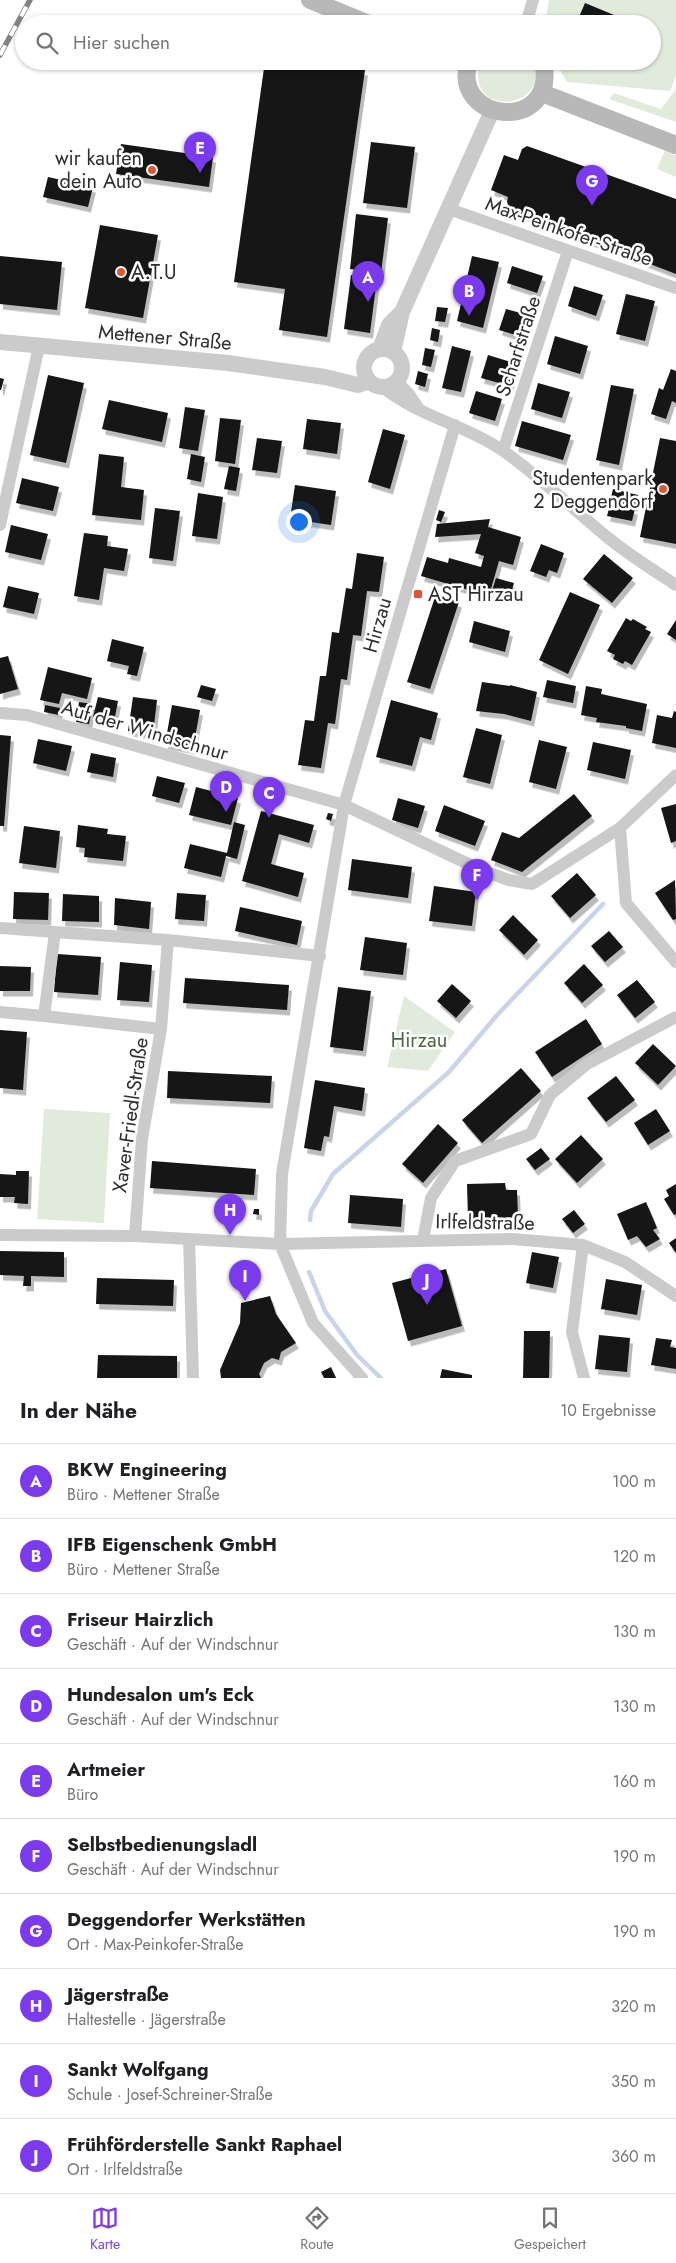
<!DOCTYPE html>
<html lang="de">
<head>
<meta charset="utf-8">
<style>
	:root { --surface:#fff; --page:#f2f2f2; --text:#202124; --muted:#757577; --line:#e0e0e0; --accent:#7c3aed }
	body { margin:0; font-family:Jost,sans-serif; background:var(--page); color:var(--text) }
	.you { position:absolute; left:298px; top:521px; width:18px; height:18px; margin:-12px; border:4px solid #fff; border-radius:50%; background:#1a73e8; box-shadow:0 0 0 8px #1a73e833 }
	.badge { display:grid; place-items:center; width:32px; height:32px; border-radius:50%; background:var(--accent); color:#fff; font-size:16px; font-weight:700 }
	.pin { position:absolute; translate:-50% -41px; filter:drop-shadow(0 1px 2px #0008) }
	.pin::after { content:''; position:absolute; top:26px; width:18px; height:15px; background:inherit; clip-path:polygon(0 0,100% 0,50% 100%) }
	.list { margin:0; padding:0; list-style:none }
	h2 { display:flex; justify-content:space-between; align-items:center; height:65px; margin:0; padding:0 20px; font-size:21px }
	h2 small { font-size:16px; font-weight:400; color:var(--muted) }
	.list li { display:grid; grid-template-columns:32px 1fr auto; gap:15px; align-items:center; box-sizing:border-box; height:75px; padding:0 20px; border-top:1px solid var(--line) }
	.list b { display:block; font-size:19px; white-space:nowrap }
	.list p { margin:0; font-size:16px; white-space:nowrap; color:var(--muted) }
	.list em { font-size:16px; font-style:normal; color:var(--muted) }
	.icon { flex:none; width:28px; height:28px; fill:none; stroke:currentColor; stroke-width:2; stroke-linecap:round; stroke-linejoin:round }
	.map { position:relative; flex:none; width:676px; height:1378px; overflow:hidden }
	.search { position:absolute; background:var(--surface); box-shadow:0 1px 4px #0004; left:15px; right:15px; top:15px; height:55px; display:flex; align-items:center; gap:12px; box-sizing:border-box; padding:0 18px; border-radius:28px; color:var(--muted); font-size:19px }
	.sheet { height:815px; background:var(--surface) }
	nav { display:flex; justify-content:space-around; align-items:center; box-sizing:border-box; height:70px; border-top:1px solid var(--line); background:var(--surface); font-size:14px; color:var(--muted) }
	nav a { display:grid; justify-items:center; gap:2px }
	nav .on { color:var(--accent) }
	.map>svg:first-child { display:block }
	.green { fill:#e0ebdb }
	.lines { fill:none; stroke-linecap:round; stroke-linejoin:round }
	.stream { stroke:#c8d4ea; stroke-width:4.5 }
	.building { fill:#151515; filter:url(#shadow) }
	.minor { stroke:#cbcbcb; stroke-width:12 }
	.tertiary { stroke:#cbcbcb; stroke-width:16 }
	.secondary { stroke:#b8b8b8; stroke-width:18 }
	.rail-casing { stroke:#838383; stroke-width:5.5 }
	.rail { stroke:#fff; stroke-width:4; stroke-dasharray:11; stroke-linecap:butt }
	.poi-dot { fill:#e05534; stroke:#fff; stroke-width:2 }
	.labels { text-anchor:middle; stroke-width:5; stroke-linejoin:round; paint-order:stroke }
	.poi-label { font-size:20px; fill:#2e2e2e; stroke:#fff; text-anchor:end }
	.street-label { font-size:20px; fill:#2e2e2e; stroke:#fff }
	.park-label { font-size:20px; fill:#45683c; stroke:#fff }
</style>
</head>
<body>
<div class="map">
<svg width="676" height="1378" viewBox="0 0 676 1378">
	<defs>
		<filter id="shadow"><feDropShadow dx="3" dy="5.5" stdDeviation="0" flood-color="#0004"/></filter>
	</defs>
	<rect width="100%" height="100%" fill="#fff"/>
	<!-- green -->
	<path class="green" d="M549,0H676V76L670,91L567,82L555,61H652V24H545Z
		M480,61H532C554,109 464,121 480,61Z
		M676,89V122L609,99L614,93L661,109Z
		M665,150L676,155V177L657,169Z
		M404,996L455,1032L428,1071L387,1067Z
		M44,1109L110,1113L104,1223L37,1219Z"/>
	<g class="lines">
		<!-- stream -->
		<path class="stream" d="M310,1220L311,1211L333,1174L449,1072L498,1014L603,904
			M309,1272L325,1311L357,1355L381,1378"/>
	</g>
	<!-- building -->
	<path class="building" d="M585,3L614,15L611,24H576Z
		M265,61H302L365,70L327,337L279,330L285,289L234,282Z
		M371,142L415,147L407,208L363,203Z
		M121,144L213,157L209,187L116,174Z
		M527,146L676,199V274L510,210L507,202L508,197L491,190L504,155L518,160L522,149Z
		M48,177L93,187L88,207L43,197Z
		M356,214L388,218L381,273L350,269Z
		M100,225L158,235L143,318L85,308Z
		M0,256L62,262L57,310L0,304Z
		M472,256L499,262L483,328L457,321Z
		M512,266L543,276L537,293L507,283Z
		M351,275L377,278L370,333L344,329Z
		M574,286L603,295L596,316L568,306Z
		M626,294L655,301L645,341L616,334Z
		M437,307L448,308L445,322L435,321Z
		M506,309L528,315L522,337L499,330Z
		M432,328L440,330L438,342L430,340Z
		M555,336L588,346L580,374L547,364Z
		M452,346L471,351L461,392L442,388Z
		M425,348L435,350L431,367L422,365Z
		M488,355L517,364L510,386L481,378Z
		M671,369L676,371V403L672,401L666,419L651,414L659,388L663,390Z
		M418,371L428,374L425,387L415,384Z
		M48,375L84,383L66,463L30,455Z
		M0,378L4,379L1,390H0Z
		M538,383L570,392L562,418L531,409Z
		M611,385L634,389L619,465L596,460Z
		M476,391L502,399L495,421L469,413Z
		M109,400L168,413L162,442L102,429Z
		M185,407L205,410L198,451L179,448Z
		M220,418L241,420L235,464L215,461Z
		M307,419L341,423L337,454L303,449Z
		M522,421L571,435L563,460L515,446Z
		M383,429L405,435L390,489L368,482Z
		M257,438L282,441L277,473L252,470Z
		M660,438L676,441V544L640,537Z
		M99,454L124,457L121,487L144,490L141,520L92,515Z
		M191,454L205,457L201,482L187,479Z
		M229,466L240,468L236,491L224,489Z
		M22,478L59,487L53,511L16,503Z
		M295,485L336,491L331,525L290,519Z
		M613,489L638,495L635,506L610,501Z
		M198,493L223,497L217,539L192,536Z
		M610,504L635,509L632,521L607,516Z
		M155,508L180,511L173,561L149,558Z
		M439,510L445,512L441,522L436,520Z
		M490,519L488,527L521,537L513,565L499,561L489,596L421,576L427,557L448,563L449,558L481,567L484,556L475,553L481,534L435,537L437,524Z
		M11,525L48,534L41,560L5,552Z
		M84,533L108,536L107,546L128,549L124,571L104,568L99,600L74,596Z
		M541,544L564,553L557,573L549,570L546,577L530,571Z
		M357,553L384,557L379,592L367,591L361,636L353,635L347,680L341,679L335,724L328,723L321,768L298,765L305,720L314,721L320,676H326L332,632L339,633L346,588L352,589Z
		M604,554L633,578L612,603L583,579Z
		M496,578L514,583L510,597L492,591Z
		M8,586L39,593L34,614L3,607Z
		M570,592L600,605L568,674L539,660Z
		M436,594L459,602L430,689L407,682Z
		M626,618L631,621L633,619L647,627L645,629L651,632L632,665L625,661L623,664L613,659L615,655L607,651Z
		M676,620V640L667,634Z
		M474,621L510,631L505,652L469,642Z
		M112,639L144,647L137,676L127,674L129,666L107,661Z
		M8,656L18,689L0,694V658Z
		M48,667L92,678L87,699L62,693L59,704L40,700Z
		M547,680L576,686L573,703L543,697Z
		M482,682L510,686V685L537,692L531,721L504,714L476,711Z
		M201,685L216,689L212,701L197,697Z
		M586,686L602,689L601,694L647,704L642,731L626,728V726L596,722L597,718L581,715Z
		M98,697L118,701L114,722L93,717Z
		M133,697L157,700L153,734L128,731Z
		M391,700L438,713L431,740L420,737L412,766L376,757Z
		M79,702L93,704L89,724L76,722Z
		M45,705L60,708L59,715L44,712Z
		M172,705L200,710L193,749L165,744Z
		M674,711L676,712V748L652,743L657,715L672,718Z
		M476,728L502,735L490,784L463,777Z
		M0,735L11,736L4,826H0Z
		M38,739L72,746L66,771L33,763Z
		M539,740L567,747L556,789L529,782Z
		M593,742L631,750L625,779L587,770Z
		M91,753L116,758L113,777L87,772Z
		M157,776L185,783L179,803L152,796Z
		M196,787L238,798L231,825L189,815Z
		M574,794L592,816L522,872L491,860L502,832L519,838Z
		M398,798L425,806L418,828L392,820Z
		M676,804V841L671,843L661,808Z
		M444,805L485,821L475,846L435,831Z
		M261,811L314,825L309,843L279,834L271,864L304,873L298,897L242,881Z
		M328,813L333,814L331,821L326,819Z
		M234,822L245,825L237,859L226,856L221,877L184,868L190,844L227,853Z
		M78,825L108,829L107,834L126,836L123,861L84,857L85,848L76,847Z
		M24,826L60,831L56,868L19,863Z
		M352,859L412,867L408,898L348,890Z
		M577,873L596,895L570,918L551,896Z
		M675,880L676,919L673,920L655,893Z
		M434,886L476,892L472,926L429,921Z
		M14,892L49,893L48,920L13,919Z
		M177,893L206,895L204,921L175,919Z
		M63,894L99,896V922L62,921Z
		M115,898L151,902L149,929L114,925Z
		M240,907L302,921L297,945L235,931Z
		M513,915L538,940L524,955L499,930Z
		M609,931L623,947L605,962L591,946Z
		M365,937L407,943L403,975L360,970Z
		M57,954L101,957L98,995L54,992Z
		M120,962L152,965L149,1002L117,1000Z
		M584,964L603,985L582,1003L564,983Z
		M0,966L31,967L30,991H0Z
		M185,978L289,985L287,1010L183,1003Z
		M637,980L655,1002L635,1018L617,995Z
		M452,984L471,1001L456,1018L437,1001Z
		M338,987L371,991L363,1051L330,1047Z
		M586,1019L602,1044L552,1077L535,1052Z
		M0,1030L27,1032L23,1090L0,1088Z
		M653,1044L676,1066L658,1085L635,1063Z
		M521,1068L541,1091L482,1143L462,1120Z
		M168,1071L272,1076L270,1103L167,1098Z
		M616,1076L635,1100L606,1122L587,1098Z
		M315,1080L365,1088L362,1111L334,1106L329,1137L324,1136L321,1151L304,1148Z
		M656,1109L670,1131L648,1145L634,1123Z
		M438,1124L458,1143L423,1183L402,1164Z
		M581,1135L603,1159L577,1183L555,1159Z
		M541,1148L550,1159L535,1170L526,1159Z
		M152,1161L256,1169L254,1195L150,1188Z
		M16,1171H29L28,1204L14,1203L15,1197H0V1174L16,1175Z
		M505,1183L506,1190H517L518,1217L468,1219L467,1184Z
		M676,1184V1214L674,1215L664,1199L669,1196L666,1190Z
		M350,1195L403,1199L401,1227L348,1223Z
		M646,1202L657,1228L653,1230L660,1239L646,1247L637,1236L628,1240L617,1214Z
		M254,1209H259V1215L253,1214Z
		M574,1210L585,1224L573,1233L562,1219Z
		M676,1238V1253L669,1243Z
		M0,1251L64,1252V1277L31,1276V1286H23L24,1276L0,1275Z
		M532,1252L559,1257L553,1288L526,1283Z
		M446,1269L462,1326L408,1341L392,1283Z
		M97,1278L174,1280L173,1306L96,1304Z
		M606,1279L642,1285L637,1315L601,1309Z
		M270,1296L276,1314L296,1343L281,1352L279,1360L272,1358L264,1363L259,1374L261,1378H221L220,1370L240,1323L241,1303Z
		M524,1331H550L549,1378H523Z
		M599,1335L630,1338L627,1372L595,1369Z
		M656,1338L672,1340L670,1347L676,1348V1369L651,1365Z
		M98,1355L177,1356V1378H97Z
		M331,1367L336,1378H324L321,1372Z
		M442,1369L472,1375V1378H440Z"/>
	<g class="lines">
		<!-- minor -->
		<path class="minor" d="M526,24L533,0
			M449,209L676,288
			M396,381L409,394L419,409
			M381,386C417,416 466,425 505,452C541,478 573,509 607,537C629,555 653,570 676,585
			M503,451L568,251
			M0,525L39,346
			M0,713L27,715L344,805L481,870L509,880L532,884L620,828L676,775
			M620,828L626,903L676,962
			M1,928L55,932
			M0,1012L44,1016
			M161,1029L44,1016L55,932L168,940
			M0,1235L135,1236L280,1244L513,1239L583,1245L625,1262L676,1296
			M135,1236L142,1139L161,1029L168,940L320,956
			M189,1239L193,1378
			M423,1240L431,1198L455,1161L531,1134L550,1095L587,1064L676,1017
			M583,1245L572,1332L584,1378
			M362,1378L313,1323L280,1244L282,1174L344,805L455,425"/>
		<!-- tertiary -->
		<path class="tertiary" d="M0,342L228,363L325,377L358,385L369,381
			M380,349L389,325L402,312
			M364 368a19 19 0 1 1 38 0a19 19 0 1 1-38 0Z
			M393,352L402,312L492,111"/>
		<!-- secondary -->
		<path class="secondary" d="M310,0L369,24
			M469,61C449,123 559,135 543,61
			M542,93L676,145"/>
		<defs>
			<path id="rail" d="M0,55L30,0"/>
		</defs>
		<!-- rail casing -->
		<use href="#rail" class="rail-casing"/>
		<!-- rail -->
		<use href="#rail" class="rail"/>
	</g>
	<!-- markers -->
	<g class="poi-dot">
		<circle cx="152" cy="170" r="5"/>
		<circle cx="121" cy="272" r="5"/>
		<circle cx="663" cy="489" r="5"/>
		<rect x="413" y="589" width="10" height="10" rx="2.5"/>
	</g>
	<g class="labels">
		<!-- poi labels -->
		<g class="poi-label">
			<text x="142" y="165">wir kaufen<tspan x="142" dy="23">dein Auto</tspan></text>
			<text x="131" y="279" text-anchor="start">A.T.U</text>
			<text x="653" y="485">Studentenpark<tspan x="653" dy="23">2 Deggendorf</tspan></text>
			<text x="428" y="601" text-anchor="start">AST Hirzau</text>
		</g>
		<!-- street labels -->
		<g class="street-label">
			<text transform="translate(569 231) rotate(19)" y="7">Max-Peinkofer-Straße</text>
			<text transform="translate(165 337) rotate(5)" y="7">Mettener Straße</text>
			<text transform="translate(518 346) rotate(-72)" y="7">Scharfstraße</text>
			<text transform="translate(377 625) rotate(-74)" y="7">Hirzau</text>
			<text transform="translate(145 730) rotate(16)" y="7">Auf der Windschnur</text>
			<text transform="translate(130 1115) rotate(-82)" y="7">Xaver-Friedl-Straße</text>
			<text transform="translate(485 1222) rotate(1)" y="7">Irlfeldstraße</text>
		</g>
		<!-- park labels -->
		<g class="park-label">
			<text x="419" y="1047">Hirzau</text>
		</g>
	</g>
</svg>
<div class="you"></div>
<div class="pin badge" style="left:368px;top:302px">A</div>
<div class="pin badge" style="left:469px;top:316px">B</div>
<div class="pin badge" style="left:269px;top:818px">C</div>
<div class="pin badge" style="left:226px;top:812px">D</div>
<div class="pin badge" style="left:200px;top:173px">E</div>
<div class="pin badge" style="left:477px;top:900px">F</div>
<div class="pin badge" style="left:592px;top:206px">G</div>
<div class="pin badge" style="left:230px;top:1235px">H</div>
<div class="pin badge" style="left:245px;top:1301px">I</div>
<div class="pin badge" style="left:427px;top:1305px">J</div>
<div class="search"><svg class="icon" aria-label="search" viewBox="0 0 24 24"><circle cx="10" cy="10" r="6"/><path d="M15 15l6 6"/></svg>Hier suchen</div>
</div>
<section class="sheet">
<h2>In der Nähe<small>10 Ergebnisse</small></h2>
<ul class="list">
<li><span class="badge">A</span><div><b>BKW Engineering</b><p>Büro · Mettener Straße</p></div><em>100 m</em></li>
<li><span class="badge">B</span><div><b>IFB Eigenschenk GmbH</b><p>Büro · Mettener Straße</p></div><em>120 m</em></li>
<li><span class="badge">C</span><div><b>Friseur Hairzlich</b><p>Geschäft · Auf der Windschnur</p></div><em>130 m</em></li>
<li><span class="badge">D</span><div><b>Hundesalon um's Eck</b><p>Geschäft · Auf der Windschnur</p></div><em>130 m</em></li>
<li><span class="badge">E</span><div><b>Artmeier</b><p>Büro</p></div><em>160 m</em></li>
<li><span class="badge">F</span><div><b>Selbstbedienungsladl</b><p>Geschäft · Auf der Windschnur</p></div><em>190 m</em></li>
<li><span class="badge">G</span><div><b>Deggendorfer Werkstätten</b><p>Ort · Max-Peinkofer-Straße</p></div><em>190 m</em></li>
<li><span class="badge">H</span><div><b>Jägerstraße</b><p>Haltestelle · Jägerstraße</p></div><em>320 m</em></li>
<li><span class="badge">I</span><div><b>Sankt Wolfgang</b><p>Schule · Josef-Schreiner-Straße</p></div><em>350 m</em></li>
<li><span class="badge">J</span><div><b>Frühförderstelle Sankt Raphael</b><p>Ort · Irlfeldstraße</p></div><em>360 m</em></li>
</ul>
</section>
<nav>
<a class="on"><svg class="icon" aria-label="map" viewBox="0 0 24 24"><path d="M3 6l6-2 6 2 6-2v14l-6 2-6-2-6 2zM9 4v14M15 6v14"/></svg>Karte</a>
<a><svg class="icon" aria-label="directions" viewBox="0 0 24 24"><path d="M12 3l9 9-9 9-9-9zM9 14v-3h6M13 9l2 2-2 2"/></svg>Route</a>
<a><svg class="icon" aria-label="saved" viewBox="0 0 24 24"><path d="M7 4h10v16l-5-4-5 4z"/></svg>Gespeichert</a>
</nav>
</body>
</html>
